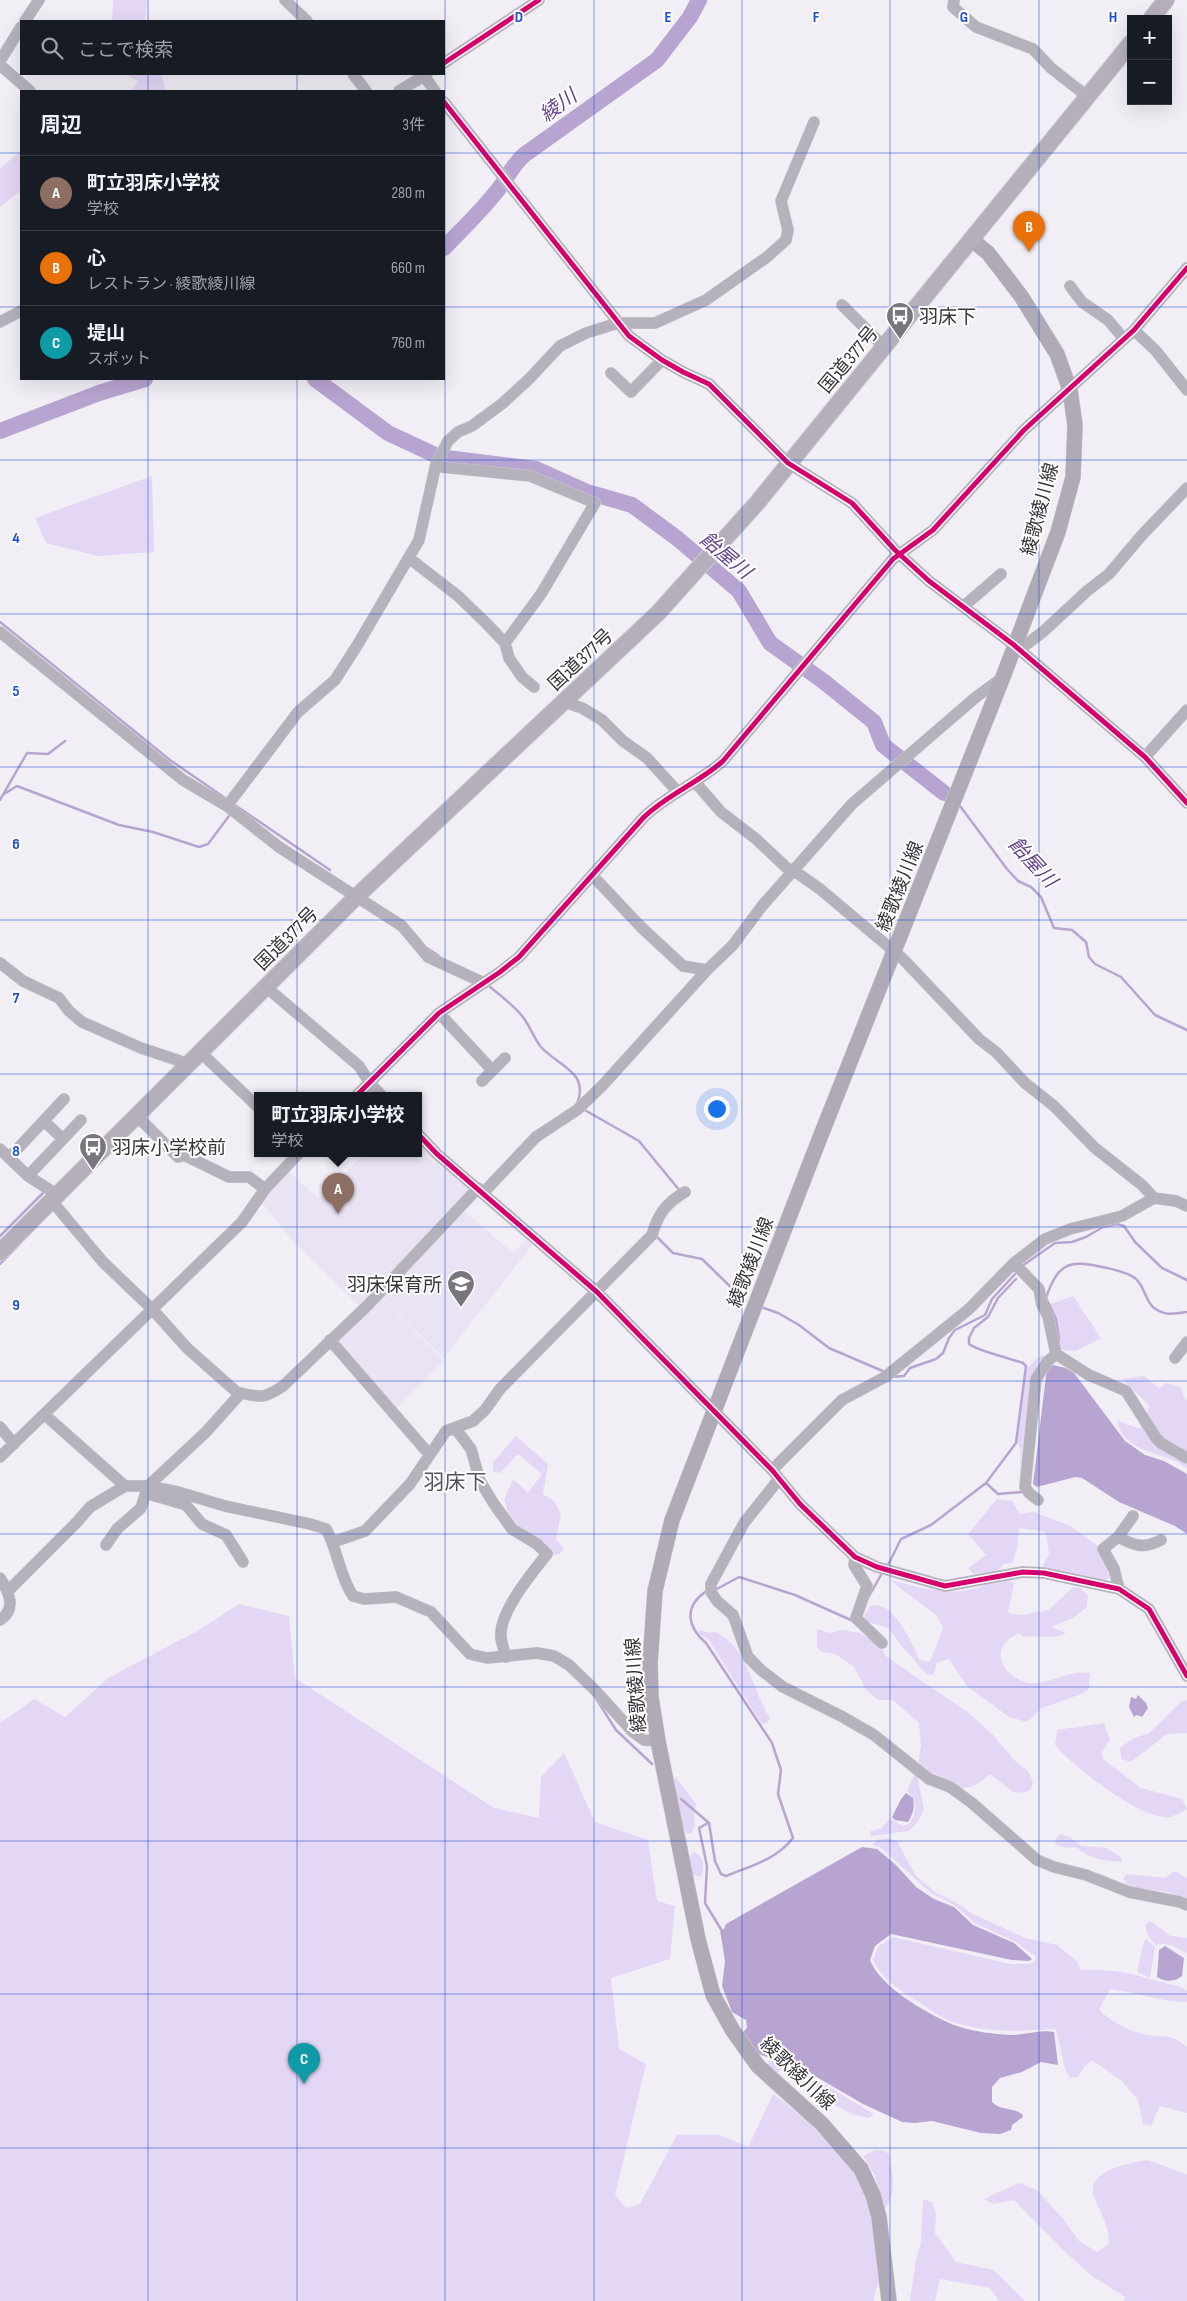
<!DOCTYPE html>
<html lang="ja">
<head>
<meta charset="utf-8">
<style>
	:root { --surface:#171b24; --page:#242831; --text:#f1f3f6; --muted:#9ea1a6; --line:#363941; --accent:#78767c }
	body { margin:0; font-family:"Sofia Sans Condensed","Noto Sans JP",sans-serif; background:var(--page); color:var(--text) }
	.controls { position:absolute; right:15px; top:15px; display:grid; overflow:hidden; border-radius:0px; box-shadow:0 5px 20px #0002 }
	.controls button { width:45px; height:45px; display:grid; place-items:center; padding:0; border:0; border-bottom:1px solid var(--line); background:var(--surface); color:var(--text); font:25px sans-serif }
	.you { position:absolute; left:716px; top:1108px; width:18px; height:18px; margin:-12px; border:4px solid #fff; border-radius:50%; background:#1a73e8; box-shadow:0 0 0 8px #1a73e833 }
	.badge { display:grid; place-items:center; width:32px; height:32px; border-radius:50%; background:var(--accent); color:#fff; font-size:16px; font-weight:700 }
	.pin { position:absolute; translate:-50% -41px; filter:drop-shadow(0 1px 2px #0008) }
	.pin::after { content:''; position:absolute; top:26px; width:18px; height:15px; background:inherit; clip-path:polygon(0 0,100% 0,50% 100%) }
	.popup { position:absolute; left:254px; top:1092px; width:168px; height:65px; box-sizing:border-box; display:grid; place-content:center; border-radius:0px; background:var(--surface); filter:drop-shadow(0 1px 4px #0005); font-size:16px; white-space:nowrap; color:var(--muted) }
	.popup b { font-size:19px; color:var(--text) }
	.popup::after { content:''; position:absolute; left:50%; top:100%; margin-left:-10px; border:10px solid transparent; border-top-color:var(--surface) }
	.list { margin:0; padding:0; list-style:none }
	h2 { display:flex; justify-content:space-between; align-items:center; height:65px; margin:0; padding:0 20px; font-size:21px }
	h2 small { font-size:16px; font-weight:400; color:var(--muted) }
	.list li { display:grid; grid-template-columns:32px 1fr auto; gap:15px; align-items:center; box-sizing:border-box; height:75px; padding:0 20px; border-top:1px solid var(--line) }
	.list b { display:block; font-size:19px; white-space:nowrap }
	.list p { margin:0; font-size:16px; white-space:nowrap; color:var(--muted) }
	.list em { font-size:16px; font-style:normal; color:var(--muted) }
	.icon { flex:none; width:28px; height:28px; fill:none; stroke:currentColor; stroke-width:2; stroke-linecap:round; stroke-linejoin:round }
	.map { position:relative; flex:none; width:1187px; height:2301px; overflow:hidden }
	.search { position:absolute; background:var(--surface); box-shadow:0 5px 20px #0002; left:20px; top:20px; width:425px; height:55px; display:flex; align-items:center; gap:12px; box-sizing:border-box; padding:0 18px; border-radius:0px; color:var(--muted); font-size:19px }
	.panel { position:absolute; background:var(--surface); box-shadow:0 5px 20px #0002; left:20px; top:90px; width:425px; height:290px; border-radius:0px }
	.map>svg:first-child { display:block }
	.built { fill:#eae3f3 }
	.green { fill:#e4d7f6 }
	.water { fill:#b8a4d1 }
	.lines { fill:none; stroke-linecap:round; stroke-linejoin:round }
	.stream { stroke:#b8a4d1; stroke-width:2.5 }
	.river { stroke:#b8a4d1; stroke-width:16 }
	.minor-casing { stroke:#cdcad0; stroke-width:12 }
	.major-casing { stroke:#cdcad0; stroke-width:16 }
	.highway-casing { stroke:#cdcad0; stroke-width:18 }
	.minor { stroke:#b6b2bc; stroke-width:11 }
	.major { stroke:#afaab5; stroke-width:15 }
	.highway { stroke:#b4afba; stroke-width:16 }
	.cycleway-casing { stroke:#fff; stroke-width:8 }
	.cycleway { stroke:#d6006c; stroke-width:5 }
	.grid { fill:none; stroke:#1d4ed8; stroke-width:1; stroke-opacity:0.55 }
	.labels { text-anchor:middle; stroke-width:4; stroke-linejoin:round; paint-order:stroke }
	.poi-label { font-size:19px; fill:#37353b; stroke:#fff; text-anchor:start }
	.street-label { font-size:19px; fill:#37353b; stroke:#fff }
	.water-label { font-size:20px; font-style:italic; fill:#66438e; stroke:#fff }
	.quarter-label { font-size:21px; fill:#56515e; stroke:#fff }
	.grid-label { font-size:16px; text-anchor:middle; font-weight:bold; fill:#1d4ed8; stroke:#fff; stroke-width:4; stroke-linejoin:round; paint-order:stroke }
</style>
</head>
<body>
<div class="map">
<svg width="1187" height="2301" viewBox="0 0 1187 2301">
	<rect width="100%" height="100%" fill="#f2eef6"/>
	<!-- built -->
	<path class="built" d="M418,1139L472,1190L360,1307L291,1239L261,1202L287,1170L318,1198L366,1153H418Z
		M462,1209L513,1253L527,1238L534,1243L446,1355L445,1360L381,1295Z
		M381,1296L444,1361L394,1411L334,1342Z"/>
	<!-- green -->
	<path class="green" d="M111,0H147L145,21H112L113,2Z
		M124,74H161L166,91H131L138,81Z
		M21,151V190L0,207V168Z
		M152,476L154,552L98,556L46,543L35,518Z
		M1073,1296L1101,1338L1076,1351L1061,1350L1057,1343L1054,1319L1047,1305Z
		M1045,1355L1038,1363L1031,1378L1019,1479L1021,1451L1017,1441L1025,1371L1038,1357Z
		M1144,1376L1159,1388L1167,1383L1181,1388L1185,1399L1187,1400V1468C1164,1450 1123,1455 1117,1420L1140,1429L1150,1406L1122,1379Z
		M516,1436L548,1464L543,1494L554,1501L561,1514L556,1539L563,1548L562,1552L557,1555L552,1554L545,1543L511,1521L504,1500L513,1479L528,1493L542,1474L518,1454L500,1473L493,1471V1462Z
		M997,1499L1012,1501L1020,1514L1034,1512L1071,1526L1099,1547L1107,1563L1109,1578L1101,1582L1042,1567L1049,1554L1046,1532L1019,1528L1017,1548L1012,1563L1004,1564L995,1572L974,1574L968,1568L986,1555L968,1534Z
		M890,1580C914,1586 937,1593 962,1591C981,1590 995,1576 1014,1583L1008,1613L1021,1615L1049,1610L1073,1587L1081,1588L1088,1596L1087,1607L1073,1618L1051,1627L1066,1633C1054,1640 1038,1635 1024,1637L1019,1633C1010,1638 1004,1641 1001,1652C1000,1657 1003,1666 1006,1670C1036,1700 1059,1668 1090,1673L1089,1689L1084,1693L1042,1708L1027,1722L1009,1717L967,1686L949,1659L937,1663L934,1674L927,1675L900,1644L889,1628L868,1622L864,1616L870,1606C893,1599 911,1642 920,1660L930,1662L943,1628L937,1616Z
		M239,1604L289,1616L295,1678L494,1808L539,1818L541,1777L564,1753L595,1822L648,1840L657,1901L675,1906L670,1959L611,1978L619,2049L646,2064L615,2195L626,2208L640,2204L677,2135H719L748,2147L773,2094C805,2117 861,2168 872,2208C877,2229 879,2254 881,2276C881,2284 873,2290 874,2301H0V1723L34,1699L65,1717L108,1678L201,1629Z
		M817,1629L829,1633L842,1630L859,1633L878,1643L887,1657L969,1713L993,1735L1014,1760L1029,1772L1033,1782L1031,1789L1024,1793L1013,1792L990,1774C983,1781 972,1789 962,1788C951,1786 927,1773 918,1767L921,1745L919,1723L893,1700H878L866,1690L854,1667L835,1654L821,1652L817,1647Z
		M698,1630L710,1633L715,1631C720,1635 727,1638 731,1643C751,1664 755,1695 770,1718L767,1723L762,1724L708,1639L699,1634Z
		M1187,1700V1733L1167,1734L1131,1762L1121,1759L1120,1748L1132,1739L1149,1733L1182,1701Z
		M1104,1723L1110,1740L1102,1752L1103,1759L1141,1788L1182,1799L1187,1809C1182,1811 1175,1816 1170,1817C1141,1821 1073,1766 1055,1745L1057,1730Z
		M915,1773L917,1774L924,1810L917,1823L909,1831L870,1836V1831L880,1829L890,1819L903,1826L910,1823C917,1812 918,1801 907,1791Z
		M675,1776L696,1804C691,1815 698,1821 692,1833H686C680,1821 670,1788 675,1776Z
		M1060,1834L1070,1837L1082,1846L1106,1848L1121,1857L1122,1862C1104,1861 1090,1859 1076,1847L1068,1848L1056,1845L1055,1840Z
		M888,1838L897,1841L916,1876L935,1892L955,1902L973,1914L1025,1938L1057,1945L1077,1961L1081,1970C1120,1968 1144,1978 1181,1987L1187,1991V2002C1161,2002 1136,1992 1110,1989L1099,2010C1111,2021 1123,2028 1139,2033C1160,2039 1169,2031 1187,2047V2113L1160,2106L1151,2126L1143,2124L1138,2100L1122,2081L1092,2060L1084,2067L1078,2077L1070,2078L1065,2069L1056,2029C1021,2031 980,2034 946,2019C935,2014 924,2005 914,1999C897,1989 881,1977 873,1960L879,1946L893,1937L1010,1964H1030L1035,1961L1036,1957L1016,1942L975,1923L953,1904L932,1894L880,1847L872,1845L876,1840Z
		M694,1852C704,1856 705,1868 701,1877L693,1875C690,1866 686,1859 694,1852Z
		M1175,1871L1187,1878V1898L1167,1892L1128,1887L1123,1878L1127,1874L1165,1878Z
		M1150,1921L1171,1936L1187,1938V1953C1177,1949 1168,1941 1156,1945L1148,1936L1145,1924Z
		M1146,1939L1155,1947L1150,1978L1137,1972L1144,1942Z
		M781,2056H786L799,2069L874,2114L869,2118L852,2114L821,2098L809,2081L782,2069L776,2073L767,2066L770,2060Z
		M875,2150H882L889,2154C893,2173 897,2192 885,2209L875,2176L863,2156Z
		M1148,2160L1187,2175V2301H1123L1125,2297L1092,2276L1061,2248L1014,2200L993,2204L984,2199L1019,2183L1037,2190L1064,2220L1079,2241L1097,2252L1109,2244C1108,2221 1103,2219 1095,2200C1082,2170 1130,2163 1148,2160Z
		M923,2199L932,2202L936,2214L935,2233L956,2262L994,2270L1025,2301H999L990,2288L940,2279L935,2301H910L916,2259L921,2242Z"/>
	<!-- water -->
	<path class="water" d="M1053,1365L1066,1368L1074,1373L1125,1441L1145,1455L1164,1461L1187,1474V1534L1175,1526L1119,1502L1082,1478L1075,1477L1037,1487L1033,1484L1046,1376L1048,1369Z
		M1138,1695L1146,1703L1148,1708L1142,1717L1137,1715L1134,1717L1129,1707L1131,1697L1136,1699Z
		M906,1793L913,1798C915,1808 913,1814 908,1822L895,1820L892,1817L901,1799Z
		M862,1847L877,1849L896,1865L916,1887L934,1899L954,1907L973,1925L1014,1943L1032,1959L1029,1961L1012,1960L891,1934L875,1946L870,1960C880,1986 923,2011 947,2022C966,2031 991,2034 1012,2035C1025,2035 1041,2029 1054,2032L1058,2065L1041,2062L1022,2072L1000,2078L992,2087V2102C1001,2111 1012,2107 1022,2114L1023,2117L1012,2125L1011,2130L1000,2134L981,2133L932,2121L915,2123L902,2122L863,2104L820,2079L803,2068L787,2053L781,2052L767,2057L759,2054L743,2032L747,2028L746,2020L732,2012L722,1986L725,1961L720,1930L724,1929L726,1924Z
		M1165,1946L1184,1958L1182,1976C1176,1982 1164,1982 1157,1977L1159,1950Z"/>
	<g class="lines">
		<!-- stream -->
		<path class="stream" d="M0,622L170,760L228,800
			M4,794L17,786L119,825L153,832L199,847L208,844L229,816
			M0,800L27,753L48,754L65,741
			M232,803L330,870
			M960,806L1007,869L1018,881L1031,887L1041,897L1054,928L1072,930L1086,942L1089,957L1095,964L1121,977L1155,1015L1187,1030
			M427,948L439,956
			M488,985C500,996 517,1007 525,1020C531,1029 535,1040 541,1047C558,1066 590,1072 577,1104
			M583,1109L639,1141L680,1191
			M0,1236L44,1192
			M656,1236L673,1253L702,1259L745,1301
			M0,1264L34,1229
			M1022,1266L1055,1243L1072,1242L1086,1237L1103,1227L1117,1224L1124,1226L1135,1242L1162,1268L1187,1280
			M761,1307L778,1313L799,1325L829,1348L885,1372
			M1059,1340L1056,1319L1046,1298C1059,1260 1071,1260 1107,1268C1116,1270 1130,1273 1136,1279C1145,1287 1145,1301 1154,1308C1165,1316 1174,1314 1187,1312
			M891,1377L904,1376L910,1368L936,1359L943,1353L949,1338L955,1330L985,1315L992,1299L1017,1272
			M986,1483L998,1494L1022,1492
			M888,1565L901,1539L931,1525L986,1483L1016,1443L1026,1366L1023,1363C1009,1358 978,1351 969,1344V1338L974,1328L988,1317L998,1298L1016,1279
			M715,1590L739,1577L795,1595L853,1621
			M868,1598L881,1575
			M597,1700L616,1730L652,1764
			M681,1799L709,1823L715,1861L721,1874L726,1876C750,1866 776,1860 793,1838L778,1794L781,1770L772,1743L706,1643C687,1627 684,1607 705,1592
			M708,1823L699,1828L707,1866L705,1903L722,1931"/>
		<!-- river -->
		<path class="river" d="M444,248C464,227 486,207 503,183C511,171 513,165 524,155L657,60L690,17L699,0
			M315,379L388,433L433,454
			M0,431L99,393L145,379
			M447,458L536,469L587,492L632,505L678,539L739,591L770,643L823,681L874,722L883,745L944,793"/>
		<defs>
			<path id="minor" d="M285,0L307,21
				M954,0L953,7L976,27L1033,49L1051,68L1088,97
				M25,21L39,0
				M0,61L21,27
				M444,63L539,0
				M0,65L30,91
				M353,74L366,91
				M424,76L435,91
				M399,91L427,74
				M444,102L629,336L662,360L683,372L709,384L788,463L852,503L895,550L929,581L1014,645L1145,757L1187,803
				M1070,286L1082,302L1108,320L1124,339
				M842,305L884,347
				M0,322L21,311
				M1134,330L1156,351L1187,390
				M611,373L631,392L662,360
				M436,464L442,467L530,476L595,503L541,594L505,643
				M409,558L458,596L485,622L505,643L509,658L522,677L534,687
				M964,606L1001,574
				M0,632L183,780L227,806L279,847L402,926L428,957L484,983
				M1019,650L1044,631L1087,591L1109,574L1142,535L1187,488
				M564,702L582,708L602,720L623,741L647,758L677,791
				M1145,757L1187,710
				M695,782L721,812L756,839L787,868L793,870L820,889L902,958L979,1039L996,1052L1025,1083L1054,1106L1095,1148L1142,1185L1154,1198
				M227,806L298,712L335,680L358,644L419,540L436,464L448,441L458,432L472,426L503,403L529,379L560,346L586,333L618,323H655L706,300L767,257L786,240L788,230L781,201L814,122
				M592,875L641,927L683,966L707,970
				M0,963L23,981L59,998L69,1011L82,1022L141,1048L189,1064
				M266,987L359,1066L370,1083L381,1095
				M439,1013L492,1070
				M200,1052L258,1107
				M482,1081L505,1058
				M357,1095L439,1013L500,972L519,957L644,817C668,794 698,783 723,761L893,559L933,530L1024,430L1134,330L1187,268
				M136,1115L178,1157L184,1155L229,1177H249L265,1189
				M44,1121L63,1139
				M418,1134L437,1154L597,1292L772,1470L800,1504L855,1557L877,1567L945,1586L1023,1572L1044,1573L1119,1589L1149,1609L1187,1676
				M0,1149L28,1176L56,1194
				M9,1158L64,1099
				M28,1176L81,1120
				M484,1192L536,1137L577,1110L602,1086L707,970L733,945L762,906L852,804L976,697L1002,678
				M51,1200L103,1262L153,1310L187,1348L240,1395
				M1014,1263L1039,1289L1042,1305L1048,1316L1056,1354L1089,1375L1126,1391L1156,1438L1161,1443L1187,1458
				M330,1340L429,1454
				M1175,1358L1187,1342
				M45,1415L125,1486
				M0,1427L14,1444
				M455,1428L471,1449L480,1481L494,1504L512,1529L537,1544L547,1554C532,1573 498,1613 501,1638C502,1644 504,1651 506,1657
				M0,1457L242,1222L265,1189L299,1153
				M772,1470L842,1400L885,1377L969,1309L1014,1263L1045,1239L1070,1229L1122,1216L1154,1198L1176,1201L1187,1206
				M779,1479L744,1523L711,1584V1592L717,1601L733,1615L748,1657L761,1670L783,1687L841,1716L874,1735L929,1779L950,1787L972,1803L1037,1860L1054,1867L1086,1875L1129,1892L1180,1902L1187,1905
				M152,1495L186,1505L202,1524L226,1535L243,1562
				M1038,1500L1029,1493L1025,1487L1036,1379L1047,1362L1056,1354
				M1118,1537C1135,1546 1144,1549 1161,1540
				M333,1542L365,1531L410,1484L446,1431L473,1421L485,1410L500,1389L652,1235C658,1214 666,1203 685,1192
				M106,1545L117,1529L141,1508L148,1486L205,1433L241,1393C262,1398 265,1398 283,1386L368,1305L478,1188
				M855,1557L854,1565L867,1586L856,1618L882,1643
				M0,1578C9,1592 17,1609 0,1620
				M1119,1589L1114,1569L1103,1549L1118,1537L1133,1516
				M8,1591L77,1522L90,1507L125,1486H148L178,1492L225,1506L310,1524L326,1529C338,1550 339,1575 353,1596L364,1599L396,1597L431,1612L470,1654L487,1658L537,1653L554,1656L569,1665L594,1689L633,1732L644,1740L658,1741"/>
			<path id="major" d="M889,2301L879,2217L873,2195L861,2169L822,2124L758,2066L733,2031L713,1995L698,1939L658,1741L651,1697L650,1663L655,1591L672,1520L819,1140L1003,677L1058,532L1073,477L1075,425L1070,390L1057,354L1021,296L988,253L972,240"/>
			<path id="highway" d="M1151,19L1166,0
				M0,1252L357,896L658,613L757,503L1131,43"/>
		</defs>
		<!-- minor casing -->
		<use href="#minor" class="minor-casing"/>
		<!-- major casing -->
		<use href="#major" class="major-casing"/>
		<!-- highway casing -->
		<use href="#highway" class="highway-casing"/>
		<!-- minor -->
		<use href="#minor" class="minor"/>
		<!-- major -->
		<use href="#major" class="major"/>
		<!-- highway -->
		<use href="#highway" class="highway"/>
		<defs>
			<path id="cycleway" d="M444,63L539,0
				M444,102L629,336L662,360L683,372L709,384L788,463L852,503L895,550L929,581L1014,645L1145,757L1187,803
				M357,1095L439,1013L500,972L519,957L644,817C668,794 698,783 723,761L893,559L933,530L1024,430L1134,330L1187,268
				M418,1134L437,1154L597,1292L772,1470L800,1504L855,1557L877,1567L945,1586L1023,1572L1044,1573L1119,1589L1149,1609L1187,1676"/>
		</defs>
		<!-- cycleway casing -->
		<use href="#cycleway" class="cycleway-casing"/>
		<!-- cycleway -->
		<use href="#cycleway" class="cycleway"/>
	</g>
	<!-- grid -->
	<path class="grid" d="M148,0V21M297,0V21M445,0V2301M594,0V2301M742,0V2301M890,0V2301M1039,0V2301M148,74V91M297,74V91M0,153H21M444,153H1187M0,307H21M444,307H1187M148,379V2301M297,379V2301M0,460H1187M0,614H1187M0,767H1187M0,920H1187M0,1074H1187M0,1227H1187M0,1381H1187M0,1534H1187M0,1687H1187M0,1841H1187M0,1994H1187M0,2148H1187"/>
	<!-- icons -->
	<defs>
		<symbol id="bus-pin" viewBox="-11 -11 22 30"><path d="M0 17L-7.5 6A9.5 9.5 0 1 1 7.5 6Z" fill="#78767c" stroke="#fff"/><path d="M-5-6H5V4H4V6H2V4H-2V6H-4V4H-5ZM-3.5-4V0h7V-4ZM-3.5 1.2v1.5H-2V1.2ZM2 1.2v1.5H3.5V1.2Z" fill="#fff"/></symbol>
		<symbol id="school-pin" viewBox="-11 -11 22 30"><path d="M0 17L-7.5 6A9.5 9.5 0 1 1 7.5 6Z" fill="#78767c" stroke="#fff"/><path d="M0-5L7-2L0 1L-7-2ZM-4 1L0 2.5L4 1V4Q0 6-4 4Z" fill="#fff"/></symbol>
	</defs>
	<g fill-rule="evenodd">
		<use href="#bus-pin" x="884" y="300" width="32" height="43"/>
		<use href="#bus-pin" x="77" y="1131" width="32" height="43"/>
		<use href="#school-pin" x="445" y="1268" width="32" height="43"/>
	</g>
	<g class="labels">
		<!-- poi labels -->
		<g class="poi-label">
			<text x="919" y="323">羽床下</text>
			<text x="112" y="1154">羽床小学校前</text>
			<text x="442" y="1291" text-anchor="end">羽床保育所</text>
		</g>
		<!-- street labels -->
		<g class="street-label">
			<text transform="translate(848 359) rotate(-50)" y="7">国道377号</text>
			<text transform="translate(1039 509) rotate(-75)" y="7">綾歌綾川線</text>
			<text transform="translate(580 659) rotate(-43)" y="7">国道377号</text>
			<text transform="translate(899 886) rotate(-68)" y="7">綾歌綾川線</text>
			<text transform="translate(286 938) rotate(-45)" y="7">国道377号</text>
			<text transform="translate(750 1262) rotate(-69)" y="7">綾歌綾川線</text>
			<text transform="translate(635 1685) rotate(-94)" y="7">綾歌綾川線</text>
			<text transform="translate(798 2073) rotate(44)" y="7">綾歌綾川線</text>
		</g>
		<!-- water labels -->
		<g class="water-label">
			<text transform="translate(558 105) rotate(-36)" y="7">綾川</text>
			<text transform="translate(726 555) rotate(40)" y="7">飴屋川</text>
			<text transform="translate(1033 862) rotate(47)" y="7">飴屋川</text>
		</g>
		<!-- quarter labels -->
		<g class="quarter-label">
			<text x="455" y="1489">羽床下</text>
		</g>
	</g>
	<g class="grid-label">
		<text x="519" y="22">D</text>
		<text x="668" y="22">E</text>
		<text x="816" y="22">F</text>
		<text x="964" y="22">G</text>
		<text x="1113" y="22">H</text>
		<text x="16" y="543">4</text>
		<text x="16" y="696">5</text>
		<text x="16" y="849">6</text>
		<text x="16" y="1003">7</text>
		<text x="16" y="1156">8</text>
		<text x="16" y="1310">9</text>
	</g>
</svg>
<div class="controls">
<button>+</button>
<button>−</button>
</div>
<div class="you"></div>
<div class="pin badge" style="left:338px;top:1214px;background:#8d6e63">A</div>
<div class="popup"><b>町立羽床小学校</b>学校</div>
<div class="pin badge" style="left:1029px;top:252px;background:#e8710a">B</div>
<div class="pin badge" style="left:304px;top:2084px;background:#0f9aa8">C</div>
<div class="search"><svg class="icon" aria-label="search" viewBox="0 0 24 24"><circle cx="10" cy="10" r="6"/><path d="M15 15l6 6"/></svg>ここで検索</div>
<section class="panel">
<h2>周辺<small>3件</small></h2>
<ul class="list">
<li><span class="badge" style="background:#8d6e63">A</span><div><b>町立羽床小学校</b><p>学校</p></div><em>280 m</em></li>
<li><span class="badge" style="background:#e8710a">B</span><div><b>心</b><p>レストラン · 綾歌綾川線</p></div><em>660 m</em></li>
<li><span class="badge" style="background:#0f9aa8">C</span><div><b>堤山</b><p>スポット</p></div><em>760 m</em></li>
</ul>
</section>
</div>
</body>
</html>
